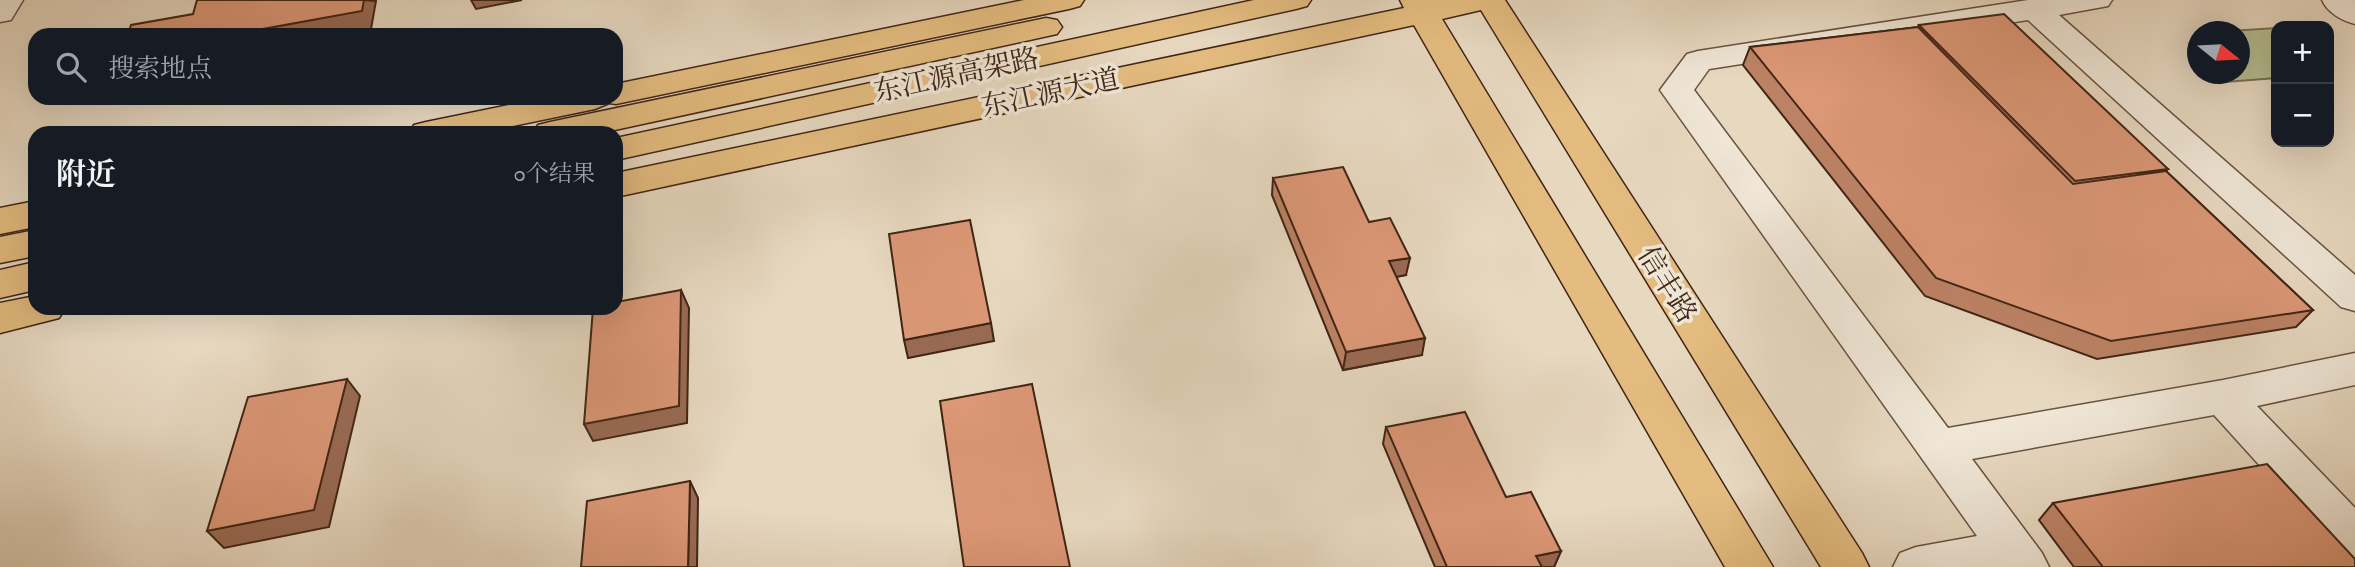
<!DOCTYPE html>
<html lang="zh">
<head>
<meta charset="utf-8">
<style>
	:root { --surface:#171b24; --page:#242831; --text:#f1f3f6; --muted:#9ea1a6; --line:#363941 }
	body { margin:0; font-family:"IM FELL DW Pica","Noto Serif SC",serif; background:var(--page); color:var(--text) }
	.controls { position:absolute; right:21px; top:21px; display:grid; overflow:hidden; border-radius:14px; box-shadow:0 7px 28px #0002 }
	.controls button { width:63px; height:63px; display:grid; place-items:center; padding:0; border:0; border-bottom:2px solid var(--line); background:var(--surface); color:var(--text); font:35px sans-serif }
	.compass { position:absolute; left:2187px; top:21px; width:63px; height:63px; border-radius:50%; background:var(--surface); box-shadow:0 7px 28px #0002; rotate:108deg }
	.list { margin:0; padding:0; list-style:none }
	h2 { display:flex; justify-content:space-between; align-items:center; height:91px; margin:0; padding:0 28px; font-size:30px }
	h2 small { font-size:23px; font-weight:400; color:var(--muted) }
	.icon { flex:none; width:38px; height:38px; fill:none; stroke:currentColor; stroke-width:2; stroke-linecap:round; stroke-linejoin:round }
	.map { position:relative; flex:none; width:2355px; height:567px; overflow:hidden }
	.search { position:absolute; background:var(--surface); box-shadow:0 7px 28px #0002; left:28px; top:28px; width:595px; height:77px; display:flex; align-items:center; gap:18px; box-sizing:border-box; padding:0 24px; border-radius:21px; color:var(--muted); font-size:26px }
	.panel { position:absolute; background:var(--surface); box-shadow:0 7px 28px #0002; left:28px; top:126px; width:595px; height:189px; border-radius:21px }
	.map>svg:first-child { display:block }
	.green { fill:#b7be92; stroke:#7c7254; stroke-width:2 }
	.lines { fill:none; stroke-linecap:round; stroke-linejoin:round }
	.minor-casing { stroke:#6a5240; stroke-width:3 }
	.major-casing { stroke:#412515; stroke-width:3 }
	.highway-casing { stroke:#412515; stroke-width:3 }
	.minor { fill:#efe6d6; fill-rule:evenodd }
	.major { fill:#e4bc80; fill-rule:evenodd }
	.highway { fill:#e4bc80; fill-rule:evenodd }
	.wall { fill:#bc8265; stroke:#412515; stroke-width:2 }
	.shaded-wall { fill:#996a53; stroke:#412515; stroke-width:2 }
	.building { fill:#db9776; stroke:#412515; stroke-width:2 }
	.labels { text-anchor:middle; stroke-width:7; stroke-linejoin:round; paint-order:stroke }
	.street-label { font-size:28px; fill:#412515; stroke:#efe6d6 }
</style>
</head>
<body>
<div class="map">
<svg width="2355" height="567" viewBox="0 0 2355 567">
	<rect width="100%" height="100%" fill="#e7d8c0"/>
	<filter id="stains"><feTurbulence type="fractalNoise" baseFrequency=".00286" numOctaves="4"/><feColorMatrix values="0 0 0 0 .2 0 0 0 0 .09 0 0 0 0 .02 0 0 0 .5 -.17"/></filter>
	<radialGradient id="worn" r=".72"><stop offset=".6" stop-color="#630" stop-opacity="0"/><stop offset="1" stop-color="#630" stop-opacity=".3"/></radialGradient>
	<!-- green -->
	<path class="green" d="M2276,28V78L2225,82L2216,74H2240V32L2229,31Z"/>
	<g class="lines">
		<defs>
			<path id="minor" d="M0,0H23L11,20L0,22Z
				M2028,0H2112L2108,6L2059,15L2355,275V311L2341,307L2028,20L1709,69L1694,90L1948,428L2223,380L2355,353V385L2257,406L2355,508V559L2339,553L2214,415L1972,459L2042,553L2049,567H1893L1900,553L1916,547L1977,536L1660,90L1687,54L1698,51Z
				M2322,0H2355V24C2342,21 2327,12 2322,0Z"/>
			<path id="major" d="M1024,0H1084L1080,6L1069,9L616,104L609,103L595,109L479,133H409L414,125L426,122L543,98H616V84Z
				M1400,0H1505L1862,553L1869,567H1821L1481,10L1442,19L1773,567H1725L1414,25L616,197V173L1404,8Z
				M35,201V227L0,234V208Z
				M35,296V308H65L59,318L0,333V303Z"/>
			<path id="highway" d="M1254,0H1311L1307,6L1296,9L616,160V138Z
				M1046,18L1057,20L1062,27L1057,34L601,133H533L538,125L550,122Z
				M35,230V256L0,263V237Z
				M35,262V290L0,298V270Z"/>
		</defs>
		<!-- minor casing -->
		<use href="#minor" class="minor-casing"/>
		<!-- major casing -->
		<use href="#major" class="major-casing"/>
		<!-- highway casing -->
		<use href="#highway" class="highway-casing"/>
		<!-- minor -->
		<use href="#minor" class="minor"/>
		<!-- major -->
		<use href="#major" class="major"/>
		<!-- highway -->
		<use href="#highway" class="highway"/>
	</g>
	<!-- wall -->
	<path class="wall" d="M1919,25L2168,169L2166,171L2313,310L2296,327L2097,359L1925,296L1743,65L1750,47L1918,27Z
		M1273,178L1369,222L1406,275L1396,277L1422,355L1343,370L1272,195Z
		M1386,427L1506,497L1561,551L1554,567H1435L1383,444Z
		M2053,503L2355,567H2074L2039,520Z"/>
	<!-- shaded-wall -->
	<path class="shaded-wall" d="M364,0L376,1L371,29L336,35H230Z
		M471,0H522L476,9Z
		M1410,258L1406,275L1386,279L1389,261Z
		M681,290L689,308L687,423L593,441L584,424Z
		M991,323L994,341L908,358L904,340Z
		M1425,338L1422,355L1343,370L1346,352Z
		M347,379L360,396L329,527L224,548L207,531Z
		M690,481L698,498L697,567H688Z
		M1561,551L1554,567H1532L1536,556Z"/>
	<!-- building -->
	<path class="building" d="M197,0H364L362,11L230,35H128L131,25L193,14Z
		M2004,14L2168,169L2075,181L1919,25Z
		M1918,27L2073,184L2166,171L2313,310L2111,341L1936,278L1750,47Z
		M1343,167L1369,222L1390,218L1410,258L1389,261L1425,338L1346,352L1273,178Z
		M970,220L991,323L904,340L889,234Z
		M681,290L679,406L584,424L593,308H616V302Z
		M347,379L314,510L207,531L248,397Z
		M1032,384L1070,567H964L940,401Z
		M1465,412L1506,497L1531,492L1561,551L1536,556L1542,567H1447L1386,427Z
		M2267,464L2355,559V567H2103L2053,503Z
		M690,481L688,567H581L587,501Z"/>
	<g class="labels">
		<!-- street labels -->
		<g class="street-label">
			<text transform="translate(956 74) rotate(-12)" y="10">东江源高架路</text>
			<text transform="translate(1050 92) rotate(-12)" y="10">东江源大道</text>
			<text transform="translate(1668 284) rotate(58)" y="10">信丰路</text>
		</g>
	</g>
	<rect width="100%" height="100%" filter="url(#stains)"/>
	<rect width="100%" height="100%" fill="url(#worn)"/>
</svg>
<div class="controls">
<button>+</button>
<button>−</button>
</div>
<svg class="compass" viewBox="-18 -18 36 36"><path d="M0-13l5 13h-10z" fill="#e53935"/><path d="M0 13l5-13h-10z" fill="#9ea1a6"/></svg>
<div class="search"><svg class="icon" aria-label="search" viewBox="0 0 24 24"><circle cx="10" cy="10" r="6"/><path d="M15 15l6 6"/></svg>搜索地点</div>
<section class="panel">
<h2>附近<small>0个结果</small></h2>
<ul class="list">
</ul>
</section>
</div>
</body>
</html>
